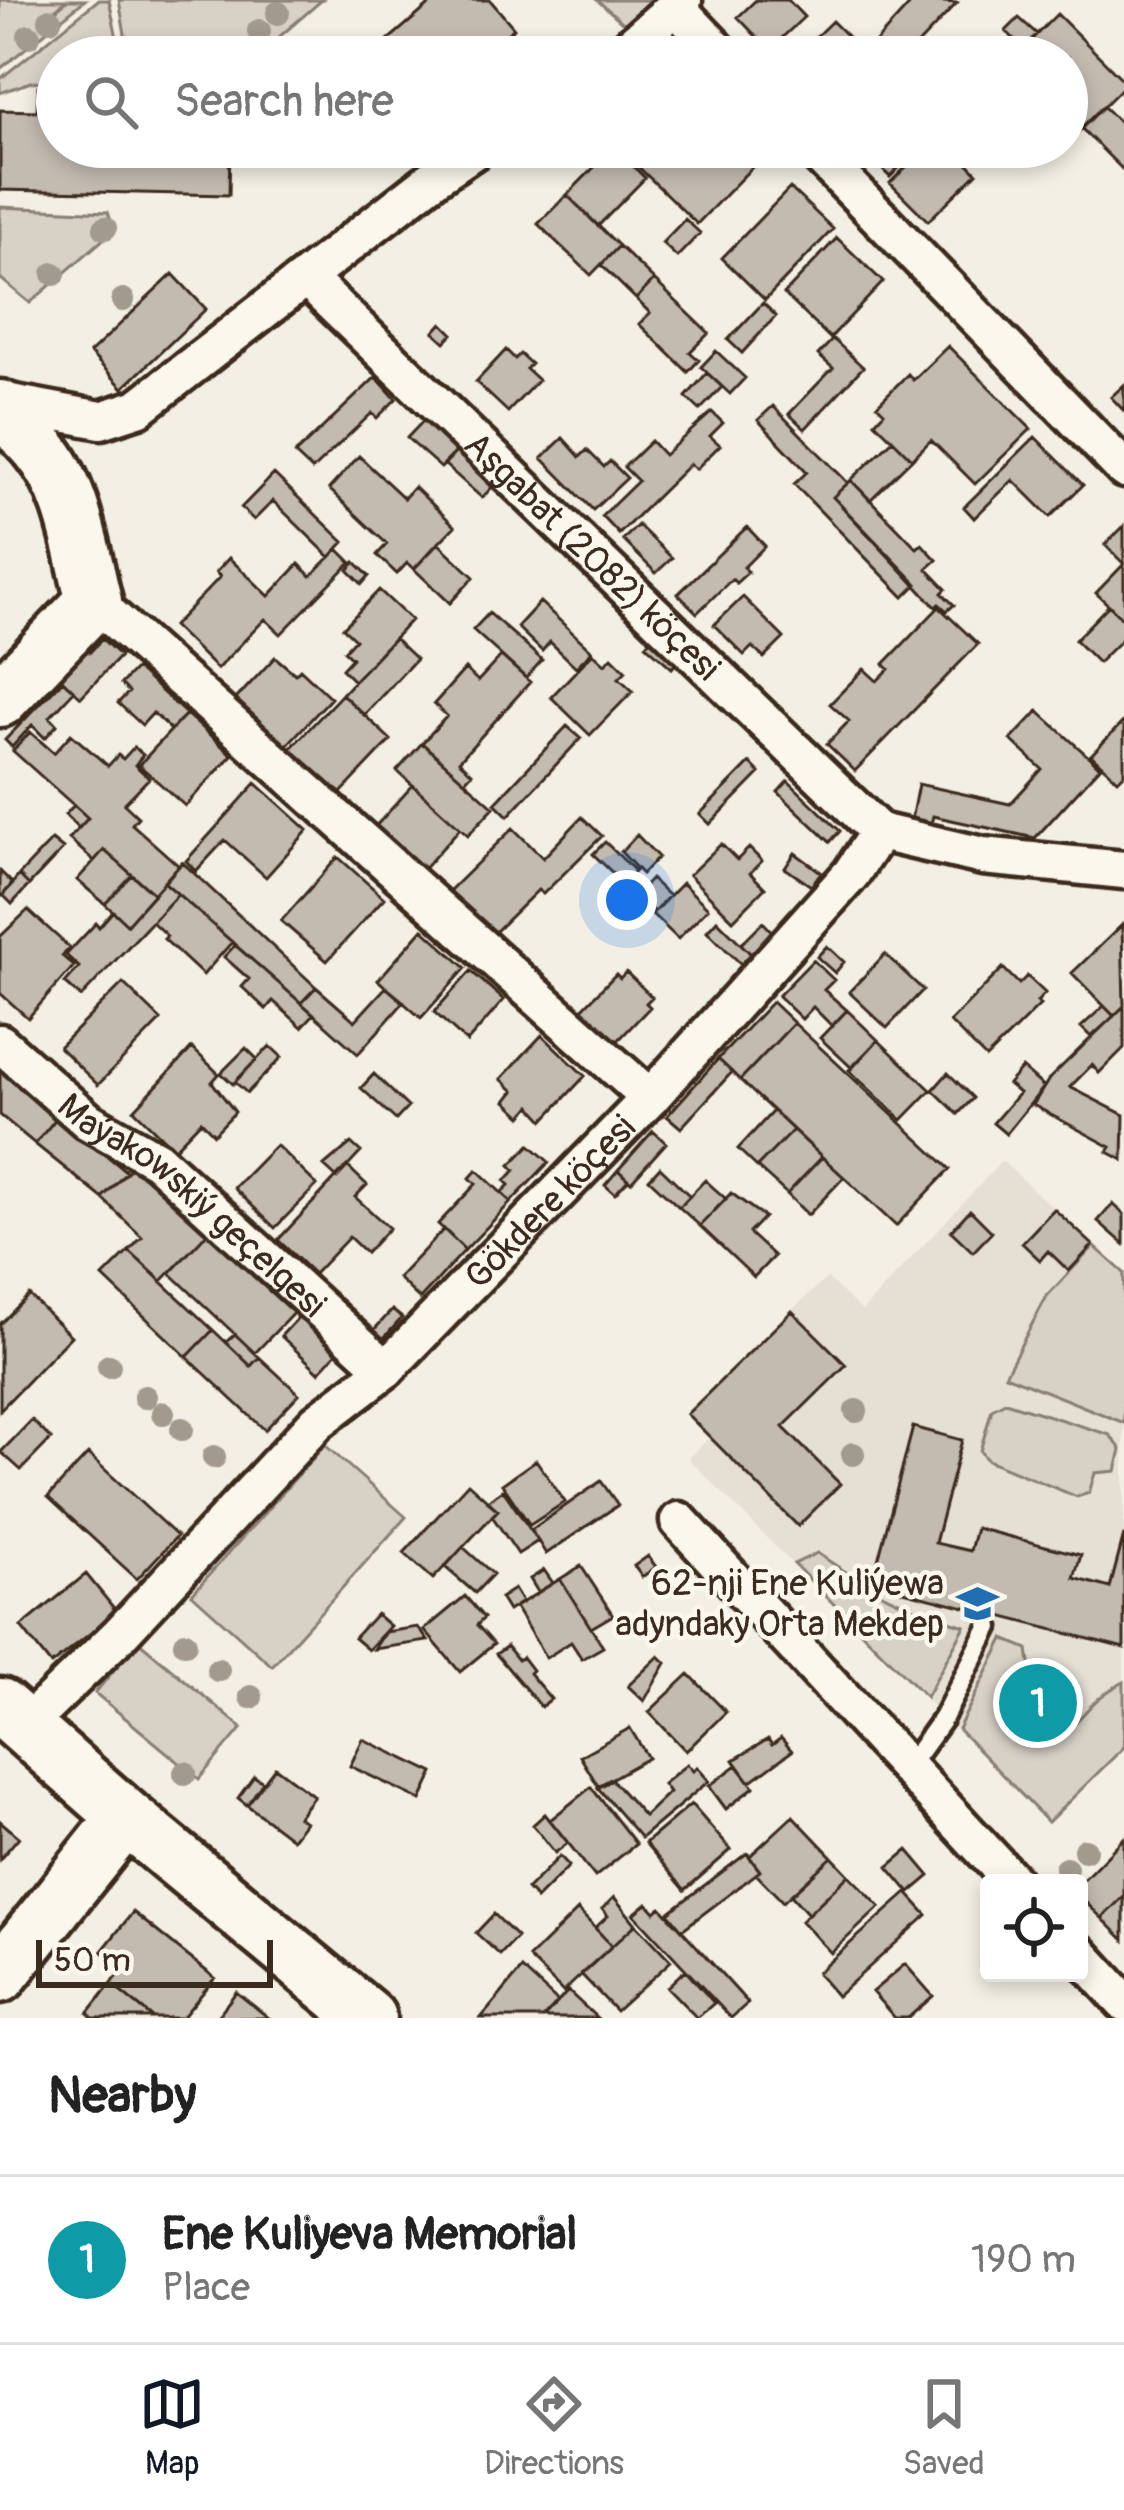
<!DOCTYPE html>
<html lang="en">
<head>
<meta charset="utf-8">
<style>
	:root { --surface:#fff; --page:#f2f2f2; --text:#222; --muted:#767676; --line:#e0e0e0; --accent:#111827 }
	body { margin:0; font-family:Pangolin,sans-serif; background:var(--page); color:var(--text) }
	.controls { position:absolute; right:36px; bottom:36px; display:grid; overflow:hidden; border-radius:12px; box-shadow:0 6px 18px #0003 }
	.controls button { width:108px; height:108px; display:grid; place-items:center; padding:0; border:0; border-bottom:3px solid var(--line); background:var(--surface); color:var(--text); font:60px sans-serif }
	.scale { position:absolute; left:36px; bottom:30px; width:237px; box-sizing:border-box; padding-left:12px; border:6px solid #3b2a1e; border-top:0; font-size:33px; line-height:42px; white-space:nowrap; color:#3b2a1e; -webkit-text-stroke:9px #fbf7ec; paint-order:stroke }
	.you { position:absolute; left:627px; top:900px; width:42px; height:42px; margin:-30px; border:9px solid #fff; border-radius:50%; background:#1a73e8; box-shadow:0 0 0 18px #1a73e833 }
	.badge { display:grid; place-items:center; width:78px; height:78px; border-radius:50%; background:var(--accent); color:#fff; font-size:39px; font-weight:700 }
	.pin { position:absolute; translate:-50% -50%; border:6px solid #fff; box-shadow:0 3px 12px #0006 }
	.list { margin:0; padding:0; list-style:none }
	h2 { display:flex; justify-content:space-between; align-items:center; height:156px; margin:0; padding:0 48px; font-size:51px }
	h2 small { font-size:39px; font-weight:400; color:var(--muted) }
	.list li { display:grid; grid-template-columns:78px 1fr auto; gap:36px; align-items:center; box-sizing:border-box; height:168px; padding:0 48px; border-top:3px solid var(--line) }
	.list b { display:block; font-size:45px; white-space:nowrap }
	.list p { margin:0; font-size:39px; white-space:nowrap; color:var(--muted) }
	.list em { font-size:39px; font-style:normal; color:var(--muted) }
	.icon { flex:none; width:66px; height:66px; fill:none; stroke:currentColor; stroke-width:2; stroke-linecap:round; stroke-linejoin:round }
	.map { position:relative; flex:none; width:1124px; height:2018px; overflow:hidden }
	.search { position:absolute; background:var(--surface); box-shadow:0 6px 18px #0003; left:36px; right:36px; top:36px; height:132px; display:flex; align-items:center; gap:30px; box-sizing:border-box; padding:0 42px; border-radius:66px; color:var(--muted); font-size:45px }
	.sheet { height:324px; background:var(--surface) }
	nav { display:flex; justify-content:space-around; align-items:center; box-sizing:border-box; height:168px; border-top:3px solid var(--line); background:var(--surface); font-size:33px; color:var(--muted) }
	nav a { display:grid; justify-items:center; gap:6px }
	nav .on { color:var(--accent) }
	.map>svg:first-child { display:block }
	.built { fill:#e5dfd4 }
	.green { fill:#d8d1c6; stroke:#8a7e72; stroke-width:3 }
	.building { fill:#c3bbb0; stroke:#3b2a1e; stroke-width:3 }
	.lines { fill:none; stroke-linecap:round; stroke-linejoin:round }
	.lane-casing { stroke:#3b2a1e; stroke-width:27 }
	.street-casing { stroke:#3b2a1e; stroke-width:45 }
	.secondary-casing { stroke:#3b2a1e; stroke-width:63 }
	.lane { stroke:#fbf7ec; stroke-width:18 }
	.street { stroke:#fbf7ec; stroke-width:36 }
	.secondary { stroke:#fbf7ec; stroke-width:54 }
	.tree { fill:#a39a8e }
	.labels { text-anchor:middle; stroke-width:9; stroke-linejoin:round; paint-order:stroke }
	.street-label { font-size:36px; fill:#3b2a1e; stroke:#fbf7ec }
	.poi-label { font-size:36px; fill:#3b2a1e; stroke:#fbf7ec; text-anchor:end }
</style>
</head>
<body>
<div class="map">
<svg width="1124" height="2018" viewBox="0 0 1124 2018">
	<rect width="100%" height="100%" fill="#f3efe4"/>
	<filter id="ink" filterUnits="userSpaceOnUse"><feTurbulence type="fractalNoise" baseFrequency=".00833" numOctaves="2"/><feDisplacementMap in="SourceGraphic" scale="24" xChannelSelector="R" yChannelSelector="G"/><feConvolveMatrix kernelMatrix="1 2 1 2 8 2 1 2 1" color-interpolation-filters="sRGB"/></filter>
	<g filter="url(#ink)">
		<!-- built -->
		<path class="built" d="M1002,1161L1124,1273V1748L1048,1823L688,1458L709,1438L685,1414L792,1310L827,1278L862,1311Z"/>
		<!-- green -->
		<path class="green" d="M0,0H66L47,17L68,0H85L0,69Z
			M98,0H109L121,57H57V80L31,82L0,93V79Z
			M119,0H322L256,57H129Z
			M597,0H661L630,29Z
			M0,207L108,212L114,230L30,303L0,278Z
			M1094,1246L1124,1273V1423L1005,1375L1047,1296Z
			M1005,1402L1110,1435L1121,1449L1116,1471L1095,1473L1089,1493L1077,1497L987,1460L980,1451L992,1409Z
			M325,1445L406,1517L272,1666L192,1594Z
			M817,1553C870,1589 903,1607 965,1626L926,1697L794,1564Z
			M1004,1639L1028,1649L1031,1670L1006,1726C1093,1745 1062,1714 1124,1682V1747L1048,1822L958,1729Z
			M138,1641L242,1728L199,1779L95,1693Z"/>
		<!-- building -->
		<path class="building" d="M435,0H490L514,28L481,57H368Z
			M756,0H788L804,17L769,50L738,17Z
			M914,0L957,3L906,57H886L873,45Z
			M1057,14L1124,81V86L1076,134L1067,125L1078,113L1067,102V57H1032L1023,48Z
			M1019,18L1037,34L1023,48L1006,31Z
			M832,21L868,57H795Z
			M38,86H57V147H230L229,195L0,190V110L37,111Z
			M1103,106L1124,127V171L1081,128Z
			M614,147L645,178L598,226L567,195Z
			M748,147L760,159L697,224L619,148Z
			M860,147H919L890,177Z
			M926,147H952L977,173L928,221L890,183Z
			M790,188L833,229L765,300L722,258Z
			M567,195L619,246L591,275L538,224Z
			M685,219L700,233L677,257L662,243Z
			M837,238L883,282L830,338L784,294Z
			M619,246L654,280L636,299L601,265Z
			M173,274L206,309L123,388L90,353Z
			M654,280L709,333L690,352L699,360L688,372L639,324L650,313L636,299Z
			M763,303L776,316L742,353L728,340Z
			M442,323L453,334L445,342L434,332Z
			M833,339L863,367L805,429L789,414L833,368L818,355Z
			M948,346L1031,429L975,484L931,440L912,459L875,422L884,412L877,405L908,374L913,380Z
			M506,350L515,359L520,354L531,364L526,369L538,380L508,412L476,382Z
			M716,351L745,378L730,394L701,367Z
			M707,373L722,387L700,410L686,397Z
			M376,377L396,399L377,418L372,413L312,470L295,454Z
			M1124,385V411L1111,397Z
			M773,406L848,483L833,497L917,584L904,597L794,484L807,472L758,420Z
			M712,412L723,423L710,436L720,445L696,469L690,464L619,534L602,516L638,481L624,467L651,441L664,455Z
			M424,420L457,451L441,468L407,438Z
			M1035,437L1083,485L1050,517L1013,480L974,518L964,507Z
			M563,438L580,457L587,450L604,467L610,461L627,478L593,510L542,458Z
			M893,440L912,459L870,500L851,480Z
			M457,451L494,485L482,498L444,464Z
			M359,456L404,498L414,487L455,526L414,569L407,563L397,574L377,555L387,544L329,489Z
			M274,474L344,542L330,557L273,501L254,520L241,508Z
			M851,480L917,548L922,544L937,560L927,569L946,589L942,593L954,605L947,611L939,604L936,607L833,497Z
			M638,525L672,558L656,573L623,540Z
			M1124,526V564L1105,545Z
			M747,527L765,546L744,567L748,572L736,583L732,579L697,613L678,594Z
			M438,543L474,577L450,603L414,569Z
			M338,549L351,562L281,634L265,619L217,669L173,626L220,577L216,572L229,558L269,596L299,564L311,576Z
			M355,562L369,576L362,584L348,570Z
			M1124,564V617L1122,618L1096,593Z
			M379,590L411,620L354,681L342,669L352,658L344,651L355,639L343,628Z
			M743,597L784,638L764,658L752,647L744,655L714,625Z
			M540,602L592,651L576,667L550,642L542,651L517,627Z
			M1109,605L1124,620V637L1098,663L1075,640Z
			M939,607L978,644L855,771L827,744L849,721L830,704L864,669L877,681L889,669L884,664Z
			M489,613L542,660L526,678L473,630Z
			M655,635L681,657L672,668L646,645Z
			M394,638L416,659L364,715L342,694Z
			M102,639L120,656L81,697L59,677L86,648L90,652Z
			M593,653L605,664L612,657L626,671L619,678L633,691L590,735L551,697Z
			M501,656L530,682L459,761L472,773L465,781L422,743L447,716L434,704L465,669L478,681Z
			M275,657L295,674L300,669L331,698L286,746L236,699Z
			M136,668L186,714L171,730L153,713L142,725L118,703L129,692L121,684Z
			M63,680L74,691L50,717L57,725L45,738L32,725L12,747L5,740Z
			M342,694L391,740L339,795L290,749Z
			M1038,711L1100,767L1035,838L933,816L931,824L911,820L918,784L1010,804L1042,769L1011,740Z
			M186,714L232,755L185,806L139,765Z
			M1124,721V774L1118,780L1091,755Z
			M567,726L581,738L508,816L495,803Z
			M30,732L54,753L71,734L108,766L118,755L123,759L134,747L143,755L135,765L149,778L124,804L138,817L132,824L179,866L154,894L104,850L94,861L69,839L88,818L13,751Z
			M422,743L494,807L468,835L397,771Z
			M750,763L760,773L710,824L700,814Z
			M788,781L840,831L830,842L778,792Z
			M256,783L308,830L266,877L225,840L196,871L186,861Z
			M413,785L460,828L422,871L374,828Z
			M74,805L88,818L79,828L65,815Z
			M582,817L602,836L543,894L538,890L490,937L447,893L513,828L543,858Z
			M637,835L658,857L642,874L621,852Z
			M52,840L63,849L29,885L19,875Z
			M605,842L635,871L623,883L593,854Z
			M721,844L737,860L749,848L762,861L750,873L765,888L733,920L689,875Z
			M104,850L132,875L105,904L77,880Z
			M795,853L821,872L811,886L785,868Z
			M338,857L384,898L327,961L281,921Z
			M182,862L316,987L301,1003L164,882Z
			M0,871L13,884L0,898Z
			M19,875L29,885L12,904L3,895Z
			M132,875L154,894L127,924L105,904Z
			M651,879L669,896L654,912L636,895Z
			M164,882L178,894L81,997L65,983L79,967L66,955L96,923L99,927L113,911L127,924Z
			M682,883L708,908L678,939L652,914Z
			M178,894L232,942L203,975L164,939L167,936L152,922Z
			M28,910L70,948L62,956L74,966L28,1018L0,993V937Z
			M717,920L751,954L741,964L707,931Z
			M763,922L776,936L756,959L741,944Z
			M1122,925L1124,1006L1114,1016L1072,973Z
			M423,929L466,968L421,1018L378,980Z
			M235,945L314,1014L302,1027L273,1001L266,1009L242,987L249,979L224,957Z
			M827,946L844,962L835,973L817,957Z
			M885,954L923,990L887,1028L849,992Z
			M813,960L834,980L824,990L847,1010L832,1026L813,1007L802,1019L778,996Z
			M1003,968L1019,984L1027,976L1045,993L1037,1002L1040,1005L986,1058L950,1022Z
			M471,971L504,1000L467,1042L434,1012Z
			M626,972L652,997L646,1003L650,1007L612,1047L577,1014L616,974L620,978Z
			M123,983L161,1020L98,1085L59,1047Z
			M316,987L355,1021L386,987L404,1002L358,1054L301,1003Z
			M772,1002L794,1023L740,1080L718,1059Z
			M1104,1006L1114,1016L1091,1037L1081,1027Z
			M1124,1006V1048L1099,1073L1092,1065L1070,1087L1124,1115L1123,1160L1108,1152L1111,1147L1033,1105L1049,1079Z
			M847,1010L878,1040L852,1068L820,1038Z
			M794,1023L950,1169L896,1226L740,1080Z
			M542,1035L585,1076L544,1120L531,1106L522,1116L506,1101L514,1091L501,1079Z
			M878,1040L931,1090L902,1120L849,1070Z
			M270,1046L282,1057L247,1093L235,1082Z
			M192,1048L219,1074L212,1082L235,1112L214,1134L201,1121L174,1149L134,1110Z
			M246,1048L257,1059L233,1084L221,1073Z
			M718,1059L732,1072L681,1128L667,1116Z
			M0,1068L58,1116L35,1144L0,1115Z
			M1022,1068L1044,1087L1006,1134L993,1123L1019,1093L1008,1084Z
			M948,1073L973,1098L958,1114L933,1090Z
			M374,1074L408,1107L396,1120L361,1088Z
			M773,1111L793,1130L757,1167L738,1149Z
			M58,1116L127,1172L102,1198L35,1144Z
			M793,1130L822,1157L787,1194L757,1167Z
			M653,1131L666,1143L631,1182L618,1170Z
			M351,1143L361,1152L337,1178L324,1166Z
			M276,1145L317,1185L275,1228L234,1188Z
			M530,1145L549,1162L511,1202L501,1193L509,1185L505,1181L515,1170L510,1165Z
			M141,1157L214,1226L162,1281L129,1251L142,1237L102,1198Z
			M822,1157L844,1177L808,1215L787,1194Z
			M347,1166L367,1185L355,1197L389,1228L366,1253L349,1237L314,1274L278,1240Z
			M660,1167L690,1196L679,1207L649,1179Z
			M477,1170L511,1202L465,1250L438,1224L476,1184L470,1178Z
			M618,1170L628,1180L615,1194L605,1185Z
			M705,1180L726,1199L700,1226L679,1207Z
			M731,1193L764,1217L749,1233L774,1256L754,1277L700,1226Z
			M1113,1204L1124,1214V1244L1098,1221Z
			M1054,1209L1093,1245L1069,1271L1048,1251L1040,1260L1022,1243Z
			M970,1210L992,1232L973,1252L951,1231Z
			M214,1226L299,1307L255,1353L170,1273Z
			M444,1229L465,1250L420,1299L398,1278Z
			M129,1251L213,1330L187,1357L103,1277Z
			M29,1295L71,1336L0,1410V1324Z
			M307,1308L345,1344L319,1372L281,1336Z
			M392,1310L402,1318L382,1340L373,1331Z
			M792,1311L846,1365L783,1427L840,1484L798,1526L687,1414Z
			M213,1330L251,1366L259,1357L299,1394L265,1430L187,1357Z
			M235,1334L259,1357L251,1366L226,1342Z
			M32,1420L51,1439L21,1470L1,1452Z
			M913,1427L962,1440L935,1543L970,1551L976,1528L1081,1555L1074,1578L1110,1588L1124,1535V1648L872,1583Z
			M88,1454L177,1536L137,1579L48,1497Z
			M536,1460L565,1502L530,1525L502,1484Z
			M601,1481L618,1505L546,1554L531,1530Z
			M468,1483L498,1510L433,1579L404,1553Z
			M503,1490L538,1541L518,1554L492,1516L498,1510L487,1501Z
			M463,1547L493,1574L475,1593L445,1567Z
			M648,1556L656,1567L642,1577L634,1566Z
			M581,1566L613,1615L591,1628L560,1579Z
			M544,1570L553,1583L538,1592L530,1579Z
			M86,1574L117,1612L51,1665L21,1627Z
			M560,1579L603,1647L582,1659L571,1642L546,1658L515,1607Z
			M514,1589L522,1602L508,1611L500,1598Z
			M465,1596L484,1618L477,1625L494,1644L460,1672L424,1630Z
			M376,1614L390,1626L368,1650L354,1638Z
			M418,1627L428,1641L374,1649L385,1632Z
			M507,1646L518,1660L522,1657L532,1670L529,1673L551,1699L541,1707L496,1654Z
			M659,1656L666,1663L644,1701L628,1686Z
			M689,1674L726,1712L686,1751L649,1712Z
			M630,1728L648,1758L598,1786L580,1756Z
			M781,1738L792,1751L750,1782L734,1760L768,1739L772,1745Z
			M363,1739L434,1773L421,1800L350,1766Z
			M687,1764L693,1771L697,1767L709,1781L641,1838L598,1788L612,1780L644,1816L669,1792L663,1784Z
			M737,1765L754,1787L726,1809L709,1786Z
			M275,1767L314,1796L298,1817L305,1822L292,1839L247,1805Z
			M254,1776L263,1782L247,1805L238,1798Z
			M591,1787L636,1844L595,1877L550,1820Z
			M691,1804L731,1850L685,1890L645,1843Z
			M545,1814L568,1843L555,1853L533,1825Z
			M793,1816L832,1857L783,1902L756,1874L760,1871L749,1857Z
			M0,1821L19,1837L0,1859Z
			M1124,1838V1896L1102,1918L1079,1896V1884Z
			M908,1850L930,1876L910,1893L888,1867Z
			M747,1853L760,1871L682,1930L668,1913Z
			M560,1856L569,1866L536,1899L527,1889Z
			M832,1857L849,1875L808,1914L791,1895Z
			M849,1875L880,1907L831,1953L801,1921Z
			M907,1893L927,1915L837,1996L817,1973Z
			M1124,1896V1940L1102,1918Z
			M614,1897L636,1924L612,1946L595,1928L608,1916L602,1909Z
			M647,1903L655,1912L661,1907L748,2003L731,2018L634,1914Z
			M578,1910L612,1946L563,1992L529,1958Z
			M133,1912L215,1978L182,2018H153L111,1984L124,1969L102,1951Z
			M494,1914L517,1937L500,1955L476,1933Z
			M636,1924L671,1961L616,2011L581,1974Z
			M905,1964L933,1996L908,2018H895L872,1992Z
			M522,1969L558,2002L543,2018H481Z
			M685,1970L714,2003L697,2018L667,1987Z
			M111,1984L153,2018H93L88,2013Z
			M568,1991L597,2018H543Z
			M236,1992L269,2018H216Z"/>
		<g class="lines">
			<defs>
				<path id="lane" d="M907,1768L943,1718L989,1627"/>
				<g id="street">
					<path d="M676,7L724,57"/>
					<path d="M618,57L683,0"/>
					<path d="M811,147L1124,469"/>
					<path id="s1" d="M306,278L879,832"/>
					<path d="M0,401L101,420L138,408L435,177L479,147"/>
					<path d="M94,601L650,1098"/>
					<path id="s2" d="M0,1043L88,1121L157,1160L386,1369"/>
					<path d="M679,1521L1014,1883"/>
					<path id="s3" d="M22,1729L119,1635L317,1422L386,1369L650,1098L851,874L879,832L983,856L1124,870"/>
					<path d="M1079,1953L1124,2002"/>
				</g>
				<path id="secondary" d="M0,408C13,421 28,434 40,449C74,490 81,551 94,601L0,699
					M0,1706L126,1817L368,2018
					M0,1975L126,1817"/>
			</defs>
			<!-- lane casing -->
			<use href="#lane" class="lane-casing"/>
			<!-- street casing -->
			<use href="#street" class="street-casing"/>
			<!-- secondary casing -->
			<use href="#secondary" class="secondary-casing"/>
			<!-- lane -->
			<use href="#lane" class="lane"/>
			<!-- street -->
			<use href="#street" class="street"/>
			<!-- secondary -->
			<use href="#secondary" class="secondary"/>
		</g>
		<!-- trees -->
		<g class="tree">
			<circle cx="278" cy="13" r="12"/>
			<circle cx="50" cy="20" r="12"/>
			<circle cx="259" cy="31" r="12"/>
			<circle cx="29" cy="36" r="12"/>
			<circle cx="105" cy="228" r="12"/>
			<circle cx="54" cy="274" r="12"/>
			<circle cx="123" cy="300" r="12"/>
			<circle cx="109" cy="1366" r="12"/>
			<circle cx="145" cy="1397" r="12"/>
			<circle cx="856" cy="1411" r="12"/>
			<circle cx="163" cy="1413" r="12"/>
			<circle cx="182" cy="1429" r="12"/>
			<circle cx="853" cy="1454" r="12"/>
			<circle cx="214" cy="1457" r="12"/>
			<circle cx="185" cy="1643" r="12"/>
			<circle cx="218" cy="1670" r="12"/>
			<circle cx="251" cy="1697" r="12"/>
			<circle cx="185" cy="1773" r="12"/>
			<circle cx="1085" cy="1850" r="12"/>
			<circle cx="1066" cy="1868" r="12"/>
		</g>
	</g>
	<!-- icons -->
	<defs>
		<symbol id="school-bare" viewBox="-9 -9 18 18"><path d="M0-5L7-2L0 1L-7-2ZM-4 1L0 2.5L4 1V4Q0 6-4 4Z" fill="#1f6fb2" stroke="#fbf7ec" stroke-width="2.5" paint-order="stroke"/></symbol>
	</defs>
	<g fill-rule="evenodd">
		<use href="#school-bare" x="948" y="1574" width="59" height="59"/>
	</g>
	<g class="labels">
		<!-- street labels -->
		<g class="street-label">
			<text dy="13" stroke="none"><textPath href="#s1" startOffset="399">Aşgabat (2082) köçesi</textPath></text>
			<text dy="13" stroke="none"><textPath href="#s3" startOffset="747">Gökdere köçesi</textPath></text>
			<text dy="13" stroke="none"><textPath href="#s2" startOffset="252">Maýakowskiý geçelgesi</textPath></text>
		</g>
		<!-- poi labels -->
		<g class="poi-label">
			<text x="944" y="1595">62-nji Ene Kuliýewa<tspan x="944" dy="41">adyndaky Orta Mekdep</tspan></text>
		</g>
	</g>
</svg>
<div class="controls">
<button><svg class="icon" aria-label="locate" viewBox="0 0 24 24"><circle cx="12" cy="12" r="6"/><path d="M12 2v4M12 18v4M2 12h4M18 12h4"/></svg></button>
</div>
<div class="scale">50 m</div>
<div class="you"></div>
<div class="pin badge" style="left:1038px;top:1703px;background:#0f9aa8">1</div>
<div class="search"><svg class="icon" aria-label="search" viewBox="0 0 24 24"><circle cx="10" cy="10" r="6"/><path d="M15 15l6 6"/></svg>Search here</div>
</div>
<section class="sheet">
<h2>Nearby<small></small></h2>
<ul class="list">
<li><span class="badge" style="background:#0f9aa8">1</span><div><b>Ene Kuliyeva Memorial</b><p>Place</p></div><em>190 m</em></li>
</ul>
</section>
<nav>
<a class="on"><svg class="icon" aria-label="map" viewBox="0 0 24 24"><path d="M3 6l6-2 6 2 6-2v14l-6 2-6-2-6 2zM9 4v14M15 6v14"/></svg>Map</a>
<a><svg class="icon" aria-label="directions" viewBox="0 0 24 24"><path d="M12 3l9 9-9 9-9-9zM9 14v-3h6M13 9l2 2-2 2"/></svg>Directions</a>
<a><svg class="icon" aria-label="saved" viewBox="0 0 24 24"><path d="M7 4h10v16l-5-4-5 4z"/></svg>Saved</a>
</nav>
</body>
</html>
